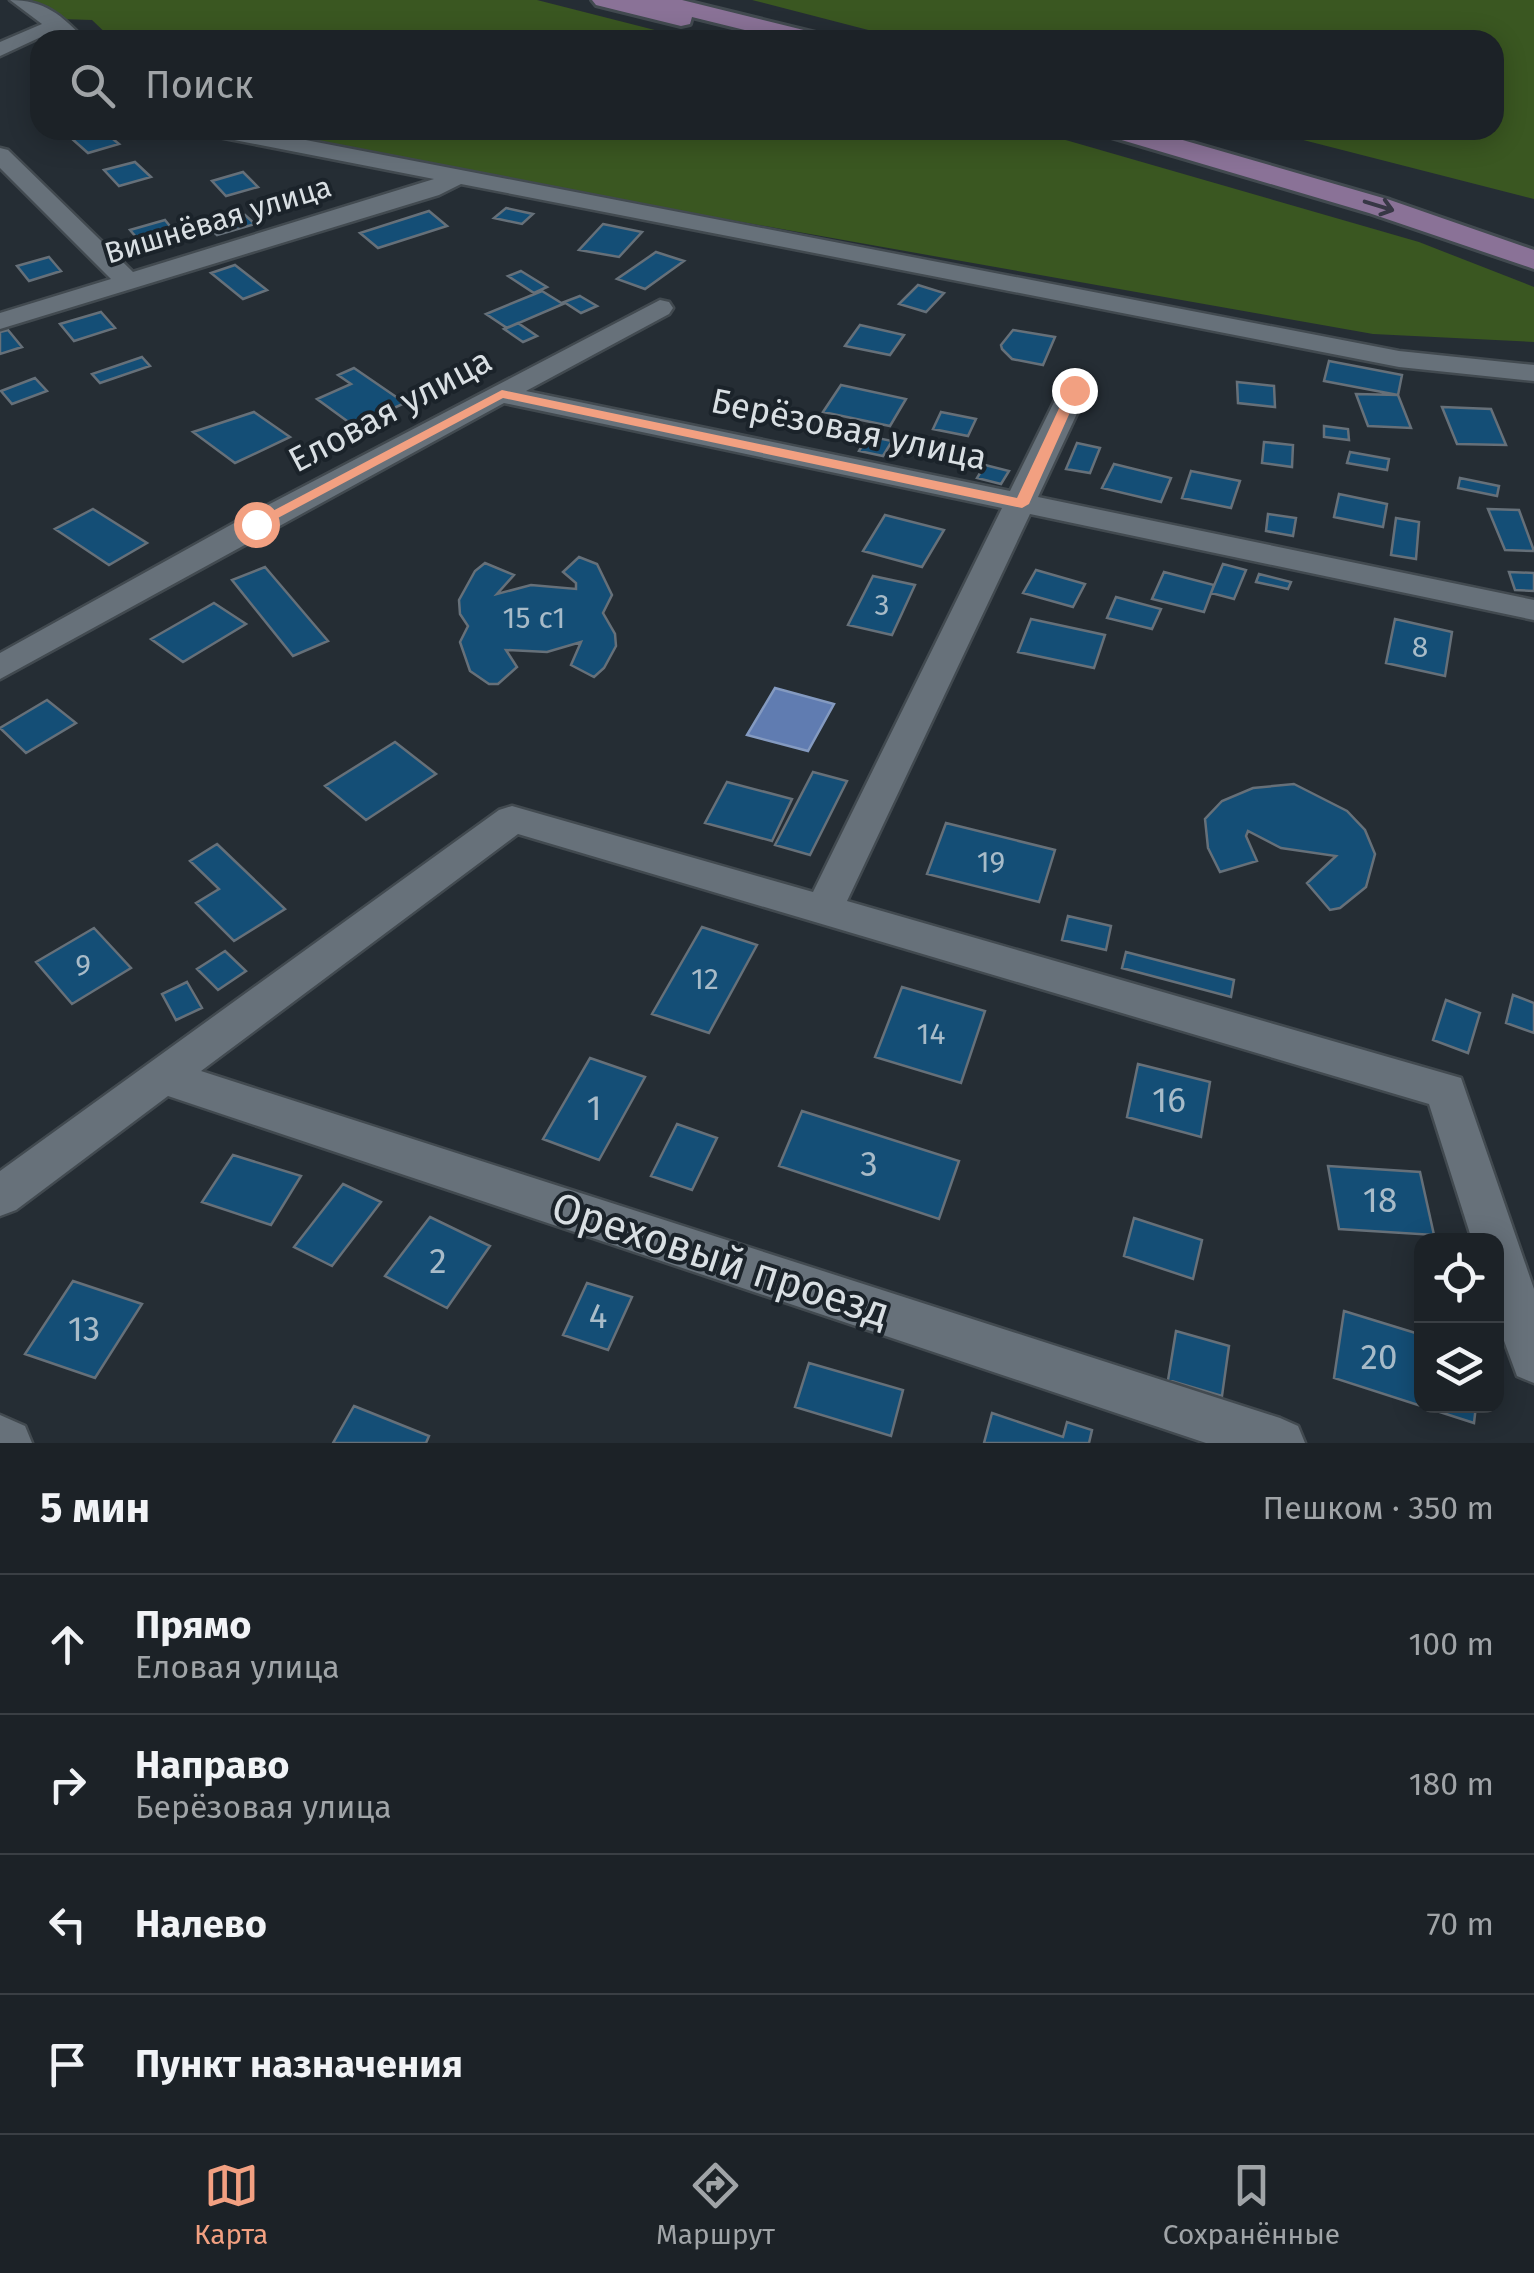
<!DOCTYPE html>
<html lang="ru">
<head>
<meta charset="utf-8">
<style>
	:root { --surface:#1c2227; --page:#292f33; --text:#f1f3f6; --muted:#a0a4a7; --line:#3a3f44; --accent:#f2a081 }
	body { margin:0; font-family:"Fira Sans",sans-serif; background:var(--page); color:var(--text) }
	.controls { position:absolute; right:30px; bottom:30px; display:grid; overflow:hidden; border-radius:20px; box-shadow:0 5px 25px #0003 }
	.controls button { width:90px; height:90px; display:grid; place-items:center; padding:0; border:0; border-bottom:2px solid var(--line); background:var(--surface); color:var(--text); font:50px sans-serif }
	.stop { position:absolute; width:30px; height:30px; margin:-22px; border:8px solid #f2a081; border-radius:50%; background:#fff }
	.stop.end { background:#f2a081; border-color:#fff; box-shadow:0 2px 10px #0008 }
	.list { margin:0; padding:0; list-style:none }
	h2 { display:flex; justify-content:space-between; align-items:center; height:130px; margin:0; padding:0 40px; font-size:42px }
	h2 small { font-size:32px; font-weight:400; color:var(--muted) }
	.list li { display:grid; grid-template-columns:65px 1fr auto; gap:30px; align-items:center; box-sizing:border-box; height:140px; padding:0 40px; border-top:2px solid var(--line) }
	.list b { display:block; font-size:38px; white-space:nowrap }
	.list p { margin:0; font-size:32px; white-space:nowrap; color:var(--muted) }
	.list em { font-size:32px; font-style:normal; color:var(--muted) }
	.icon { flex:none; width:55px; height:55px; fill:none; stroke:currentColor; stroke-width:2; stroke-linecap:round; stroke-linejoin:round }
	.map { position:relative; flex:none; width:1534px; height:1443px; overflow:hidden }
	.search { position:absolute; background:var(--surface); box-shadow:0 5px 25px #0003; left:30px; right:30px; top:30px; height:110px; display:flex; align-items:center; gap:25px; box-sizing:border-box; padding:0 35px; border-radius:30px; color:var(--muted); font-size:38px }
	.sheet { height:690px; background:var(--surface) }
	nav { display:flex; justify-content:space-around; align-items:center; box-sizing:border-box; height:140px; border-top:2px solid var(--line); background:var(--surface); font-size:28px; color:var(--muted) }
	nav a { display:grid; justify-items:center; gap:5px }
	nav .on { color:var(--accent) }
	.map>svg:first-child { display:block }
	.green { fill:#3a5721 }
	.water { fill:#607cb1; stroke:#849ac0; stroke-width:2.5 }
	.building { fill:#144e76; stroke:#667079; stroke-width:2.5 }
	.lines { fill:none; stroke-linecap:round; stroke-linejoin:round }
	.minor-casing { stroke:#424a50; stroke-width:5 }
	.major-casing { stroke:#424a50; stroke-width:6 }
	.minor { fill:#67717a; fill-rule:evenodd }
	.major { fill:#8a7297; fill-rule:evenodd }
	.oneway { stroke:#373745 }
	.route { fill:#f2a081 }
	.labels { text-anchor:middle; stroke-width:8; stroke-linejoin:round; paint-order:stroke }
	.far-street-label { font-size:30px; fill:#d9dfe3; stroke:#1b232a }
	.number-label { font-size:30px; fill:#a8bbc8 }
	.street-label { font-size:35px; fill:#d9dfe3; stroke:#1b232a }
	.near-number-label { font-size:35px; fill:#a8bbc8 }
	.near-street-label { font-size:42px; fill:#d9dfe3; stroke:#1b232a }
</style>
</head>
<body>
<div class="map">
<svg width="1534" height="1443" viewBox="0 0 1534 1443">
	<rect width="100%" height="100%" fill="#252d34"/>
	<!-- green -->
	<path class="green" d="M25,0H537L694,40H113L92,20L58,19Z
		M752,0H1534V199L1264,130H1494V40H907Z
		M262,130H1031L1419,242L1534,287V342L1373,334L347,152Z"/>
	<!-- water -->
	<path class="water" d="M775,688L834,704L808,751L747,735Z"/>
	<!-- building -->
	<path class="building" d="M62,130H102L119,144L88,153Z
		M135,162L151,177L119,186L104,170Z
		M243,172L258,187L226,196L212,181Z
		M506,208L533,214L522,224L494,218Z
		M429,211L447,226L378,248L360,233Z
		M245,215L255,224L217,235L207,226Z
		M165,220L178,236L143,245L130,230Z
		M603,224L642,232L619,257L579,250Z
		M656,252L684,261L645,289L617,279Z
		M49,257L61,271L29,281L17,266Z
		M235,265L267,290L243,299L211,273Z
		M521,271L547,287L534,293L508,276Z
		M918,285L944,293L926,312L899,304Z
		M542,291L563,304L507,328L486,314Z
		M580,296L597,306L581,313L564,302Z
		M101,312L115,328L74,341L60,324Z
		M518,323L537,336L523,342L504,329Z
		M860,325L904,335L890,355L845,346Z
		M8,330L22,347L0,354V332Z
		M1013,330L1055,337L1043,365L1012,359L1002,349L1001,345Z
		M142,357L150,366L100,383L92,374Z
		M1329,361L1402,375L1398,395L1324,381Z
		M354,368L405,403L354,426L317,399L351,384L338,375Z
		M35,378L47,391L12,404L1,391Z
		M1237,382L1274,386L1275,407L1238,403Z
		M841,385L906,399L890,426L823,412Z
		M1356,394L1398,395L1411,428L1368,426Z
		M1442,407L1491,409L1506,445L1457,444Z
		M254,412L290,437L235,463L193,432Z
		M941,412L976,419L968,436L933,429Z
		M1324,426L1348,429L1349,440L1324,437Z
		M868,436L892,441L883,456L859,451Z
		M1264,442L1293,445L1292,467L1262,463Z
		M1077,443L1100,448L1090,473L1066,469Z
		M1350,452L1389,459L1387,470L1347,463Z
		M1114,464L1171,478L1161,502L1102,488Z
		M985,465L1009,471L1001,484L977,478Z
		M1191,471L1240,481L1231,508L1182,498Z
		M1460,478L1499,486L1497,496L1458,488Z
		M1339,494L1387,504L1383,527L1334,517Z
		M93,509L147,543L109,565L55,529Z
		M1488,509L1519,510L1534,551L1505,550Z
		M1268,514L1296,518L1293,536L1266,531Z
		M885,515L944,530L922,567L863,551Z
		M1396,518L1419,522L1416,559L1391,555Z
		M579,557L597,564L612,595L603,613L615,634L616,646L604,668L594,677L571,665L581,642L547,652L506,650L517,667L498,684H489L470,671L460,642L468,626L460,614L459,600L475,571L485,563L514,575L497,594L531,585L576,589V583L563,572Z
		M1223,564L1246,570L1234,599L1211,593Z
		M265,567L328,641L293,656L232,580Z
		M1036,570L1085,584L1073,607L1023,593Z
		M1164,572L1214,585L1204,612L1152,599Z
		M1509,572L1534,573V591L1515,590Z
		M1259,574L1291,582L1288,589L1256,582Z
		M873,576L915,585L892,635L848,625Z
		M1116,597L1161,609L1152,629L1107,618Z
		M214,603L246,624L183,662L151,639Z
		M1031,619L1105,635L1094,668L1018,652Z
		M1395,619L1452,632L1445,676L1386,663Z
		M47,700L76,723L26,753L0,728Z
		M395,742L436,774L366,820L325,786Z
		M813,772L847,781L810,855L775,845Z
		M727,782L792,799L772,841L705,823Z
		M1294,784L1347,811L1365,830L1375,854L1366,887L1340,908L1330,910L1307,883L1336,856L1281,848L1248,831L1246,836L1257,861L1220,872L1208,848L1205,819L1222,801L1253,788Z
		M946,823L1055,850L1039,902L927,874Z
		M217,844L285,909L234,941L196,903L219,889L190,861Z
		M1068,916L1111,926L1106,950L1062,940Z
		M702,927L757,945L709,1033L652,1014Z
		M94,928L131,968L72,1004L36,962Z
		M225,951L246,971L218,990L197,969Z
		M1126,952L1234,980L1231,997L1122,968Z
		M187,982L202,1008L176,1020L162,994Z
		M902,987L985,1011L961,1083L875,1057Z
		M1513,995L1534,1003V1033L1506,1023Z
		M1446,1000L1480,1013L1468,1053L1433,1040Z
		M590,1058L645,1077L599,1160L543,1139Z
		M1138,1064L1210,1082L1201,1137L1127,1117Z
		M802,1111L959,1161L939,1219L779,1166Z
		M677,1124L717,1138L692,1190L651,1176Z
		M233,1155L301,1176L271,1225L202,1202Z
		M1328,1166L1420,1172L1434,1235L1339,1229Z
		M343,1184L381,1202L332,1266L294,1247Z
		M430,1217L490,1246L447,1308L385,1276Z
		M1134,1218L1202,1240L1193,1279L1124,1256Z
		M73,1281L142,1304L95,1378L25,1354Z
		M587,1283L632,1297L608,1350L563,1335Z
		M1344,1311L1422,1335V1406H1476L1474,1423L1334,1378Z
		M1176,1331L1229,1346L1222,1396L1168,1380Z
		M809,1363L903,1390L891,1436L795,1407Z
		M354,1406L429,1436L426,1443H333Z
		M992,1413L1063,1437L1067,1422L1092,1430L1089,1443H984Z"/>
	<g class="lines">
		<defs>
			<path id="minor" d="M10,0C44,0 62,15 85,40L43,36L0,56V42L42,24Z
				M208,130H254L1399,351L1534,365V381L1399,367L461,184L439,195L0,329V313L111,279L0,168V148L8,150L133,272L434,179L219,137Z
				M660,300L669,302L673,308L669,314L526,391L1010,491L1060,390L1074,382L1088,390L1038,497L1534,600V620L1030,514L847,901L1461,1078L1534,1289V1383L1517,1376L1496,1319V1240H1472L1429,1104L518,834L201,1071L1280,1418L1298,1426L1305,1443H1206L168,1096L16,1210L0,1216V1171L499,810L512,806L813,892L1002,508L504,403L0,679V653L245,517Z
				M0,1415L25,1426L32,1443H0Z"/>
			<path id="major" d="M592,0H682L824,35L828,40H785L692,17L690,24L681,26L596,5Z
				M1104,130H1148L1390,200L1534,250V269L1369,213L1108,136Z"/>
		</defs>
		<!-- minor casing -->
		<use href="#minor" class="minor-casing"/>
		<!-- major casing -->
		<use href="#major" class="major-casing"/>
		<!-- minor -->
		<use href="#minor" class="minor"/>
		<!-- major -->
		<use href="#major" class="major"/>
	</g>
	<!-- one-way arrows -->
	<defs><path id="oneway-shaft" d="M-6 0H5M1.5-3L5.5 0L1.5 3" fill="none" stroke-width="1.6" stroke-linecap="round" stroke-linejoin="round" transform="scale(2.5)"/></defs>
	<use class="oneway" href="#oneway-shaft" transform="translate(1379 206) rotate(17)"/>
	<!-- route -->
	<path class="route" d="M1069,387L1080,390L1029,504L1022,508L503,398L261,527L248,524L502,390L1017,498Z"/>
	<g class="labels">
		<!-- far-street labels -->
		<g class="far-street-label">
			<text transform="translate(218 220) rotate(-17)" y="10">Вишнёвая улица</text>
		</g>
		<!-- number labels -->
		<g class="number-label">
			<text x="882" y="615">3</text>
			<text x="534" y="628">15 с1</text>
			<text x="1420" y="657">8</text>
			<text x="991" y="872">19</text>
			<text x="83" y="975">9</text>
			<text x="705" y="989">12</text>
			<text x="931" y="1044">14</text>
		</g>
		<!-- street labels -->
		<g class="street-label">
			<text transform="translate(390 410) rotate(-28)" y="12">Еловая улица</text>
			<text transform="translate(849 429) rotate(12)" y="12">Берёзовая улица</text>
		</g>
		<!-- near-number labels -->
		<g class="near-number-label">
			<text x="1169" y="1112">16</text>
			<text x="594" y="1120">1</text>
			<text x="869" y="1176">3</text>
			<text x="1380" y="1212">18</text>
			<text x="438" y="1273">2</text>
			<text x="598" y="1328">4</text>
			<text x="84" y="1341">13</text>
			<text x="1379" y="1369">20</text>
		</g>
		<!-- near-street labels -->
		<g class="near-street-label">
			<text transform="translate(721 1259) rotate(18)" y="15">Ореховый проезд</text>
		</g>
	</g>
</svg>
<div class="controls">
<button><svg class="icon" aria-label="locate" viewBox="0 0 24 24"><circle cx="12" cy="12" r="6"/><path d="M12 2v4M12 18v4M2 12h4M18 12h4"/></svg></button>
<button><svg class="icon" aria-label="layers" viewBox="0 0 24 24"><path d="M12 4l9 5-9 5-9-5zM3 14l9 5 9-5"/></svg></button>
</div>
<div class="stop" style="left:256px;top:524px"></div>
<div class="stop end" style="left:1074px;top:390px"></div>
<div class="search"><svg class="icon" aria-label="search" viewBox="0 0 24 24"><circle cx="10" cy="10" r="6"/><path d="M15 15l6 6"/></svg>Поиск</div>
</div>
<section class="sheet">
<h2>5 мин<small>Пешком · 350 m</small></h2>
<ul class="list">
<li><svg class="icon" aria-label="ahead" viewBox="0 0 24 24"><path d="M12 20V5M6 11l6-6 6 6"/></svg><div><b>Прямо</b><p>Еловая улица</p></div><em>100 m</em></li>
<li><svg class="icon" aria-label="right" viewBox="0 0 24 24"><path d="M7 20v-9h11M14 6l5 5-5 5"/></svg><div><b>Направо</b><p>Берёзовая улица</p></div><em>180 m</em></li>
<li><svg class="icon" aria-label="left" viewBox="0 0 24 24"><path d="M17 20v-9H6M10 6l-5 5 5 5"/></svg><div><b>Налево</b></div><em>70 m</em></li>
<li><svg class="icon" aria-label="arrive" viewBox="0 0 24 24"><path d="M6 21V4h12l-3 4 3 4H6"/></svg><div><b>Пункт назначения</b></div></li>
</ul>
</section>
<nav>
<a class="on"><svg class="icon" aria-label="map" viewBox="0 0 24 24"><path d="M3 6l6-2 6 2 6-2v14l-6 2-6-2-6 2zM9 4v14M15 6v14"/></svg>Карта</a>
<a><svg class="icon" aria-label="directions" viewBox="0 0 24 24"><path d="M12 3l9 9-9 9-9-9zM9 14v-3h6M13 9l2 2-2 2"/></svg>Маршрут</a>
<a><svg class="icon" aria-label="saved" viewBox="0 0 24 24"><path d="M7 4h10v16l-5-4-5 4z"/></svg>Сохранённые</a>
</nav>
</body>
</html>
